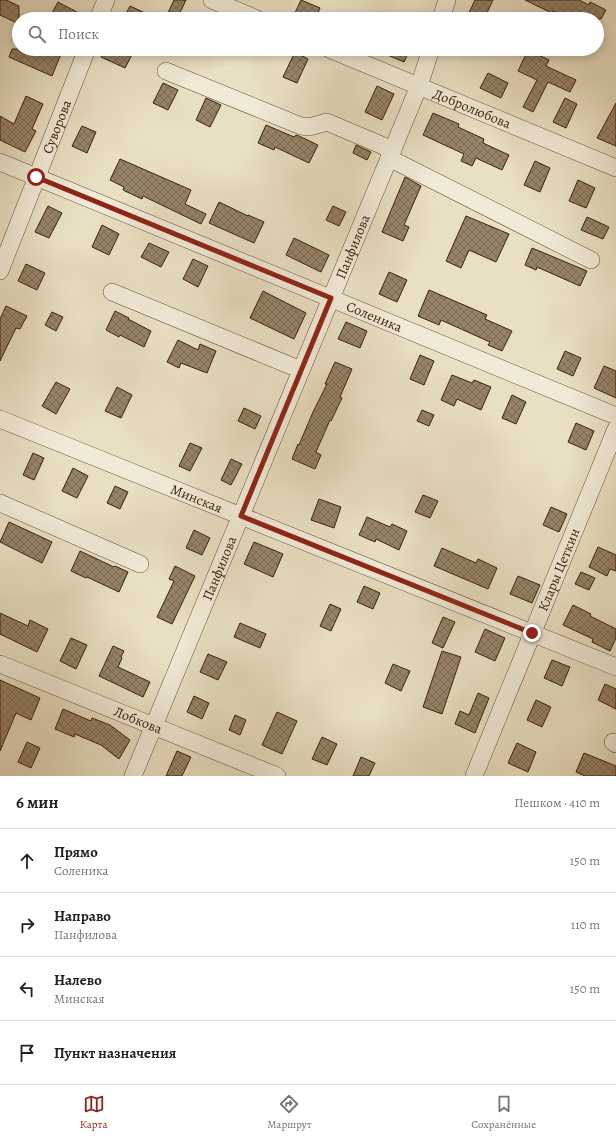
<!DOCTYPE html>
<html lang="ru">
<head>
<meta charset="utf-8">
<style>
	:root { --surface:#fff; --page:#f6f6f6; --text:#202124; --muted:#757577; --line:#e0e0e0; --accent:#8f2418 }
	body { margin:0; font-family:Alegreya,serif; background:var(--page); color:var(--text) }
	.stop { position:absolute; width:12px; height:12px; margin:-9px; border:3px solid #8f2418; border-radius:50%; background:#fff }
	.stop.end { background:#8f2418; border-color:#fff; box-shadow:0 1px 4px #0008 }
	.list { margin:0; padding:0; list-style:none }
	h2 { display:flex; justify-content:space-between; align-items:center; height:52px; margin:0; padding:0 16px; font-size:17px }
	h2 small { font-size:13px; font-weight:400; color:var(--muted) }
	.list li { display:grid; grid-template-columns:26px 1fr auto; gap:12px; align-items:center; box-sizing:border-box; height:64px; padding:0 16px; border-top:1px solid var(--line) }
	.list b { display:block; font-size:15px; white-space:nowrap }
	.list p { margin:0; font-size:13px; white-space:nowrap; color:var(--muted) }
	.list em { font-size:13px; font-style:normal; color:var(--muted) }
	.icon { flex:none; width:22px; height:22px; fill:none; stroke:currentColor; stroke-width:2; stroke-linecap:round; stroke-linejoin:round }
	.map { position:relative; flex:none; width:616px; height:776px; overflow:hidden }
	.search { position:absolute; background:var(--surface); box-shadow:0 2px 10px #0003; left:12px; right:12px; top:12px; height:44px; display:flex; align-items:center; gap:10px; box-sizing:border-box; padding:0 14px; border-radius:22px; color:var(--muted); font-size:15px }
	.sheet { height:308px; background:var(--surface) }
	nav { display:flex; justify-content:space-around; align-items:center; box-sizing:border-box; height:56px; border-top:1px solid var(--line); background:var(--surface); font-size:11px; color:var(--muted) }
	nav a { display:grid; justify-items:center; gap:2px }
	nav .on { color:var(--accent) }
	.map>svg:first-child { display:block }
	.building { fill:url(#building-cross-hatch); stroke:#3c2008 }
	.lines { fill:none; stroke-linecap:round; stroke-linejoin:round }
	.minor-casing { stroke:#675036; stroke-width:18 }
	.minor { stroke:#f1ead7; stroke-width:17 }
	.route { stroke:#8f2418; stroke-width:5 }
	.labels { text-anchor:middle; stroke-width:3; stroke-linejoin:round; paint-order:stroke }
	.street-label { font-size:14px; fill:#3c2008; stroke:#f1ead7 }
</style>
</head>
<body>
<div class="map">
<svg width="616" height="776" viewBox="0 0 616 776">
	<defs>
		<pattern id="building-cross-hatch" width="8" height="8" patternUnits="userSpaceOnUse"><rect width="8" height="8" fill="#968369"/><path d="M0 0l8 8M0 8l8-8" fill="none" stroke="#7c6b54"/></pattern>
	</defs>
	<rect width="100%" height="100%" fill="#e9dfc2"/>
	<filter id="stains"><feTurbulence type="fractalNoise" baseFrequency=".005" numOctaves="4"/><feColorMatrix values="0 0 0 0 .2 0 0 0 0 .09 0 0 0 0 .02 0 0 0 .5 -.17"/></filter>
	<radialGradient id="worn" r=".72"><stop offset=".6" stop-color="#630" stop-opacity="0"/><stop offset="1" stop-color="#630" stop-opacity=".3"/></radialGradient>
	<!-- building -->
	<path class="building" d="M0,0H6L19,6V24L0,15Z
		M174,0H186L177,19L167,15Z
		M301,0L320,8L315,19H307L295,13Z
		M475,0H493L484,19H466Z
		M525,0H579L589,5L590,2L606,10L601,19H583L573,14L570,19L553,11L552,13Z
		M58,2L88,18V19H63L52,13Z
		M130,6L158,19H123Z
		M12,49H63L52,76L9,57Z
		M105,49H135L125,68L101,57Z
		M373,49H410L404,62Z
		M528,50L549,60L546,66L576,80L570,92L548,82L533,112L523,107L537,80L518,71Z
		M295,52L308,59L297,83L283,77Z
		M488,73L508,83L501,98L480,88Z
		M163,83L178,90L168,110L153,103Z
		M377,86L394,94L382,120L365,112Z
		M26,96L43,104L32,129L36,131L25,152L0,140V116L14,124Z
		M206,98L221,105L210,127L196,120Z
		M565,98L577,104L566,128L553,122Z
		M616,103V146L597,138Z
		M433,113L459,124L458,127L484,139L483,143L509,155L502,170L476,158L472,166L461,161L464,154L423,135Z
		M266,125L294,137L296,135L299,136L318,145L309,163L275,147L274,150L258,143Z
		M82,126L96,132L87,153L72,146Z
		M356,145L371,152L367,160L353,153Z
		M120,159L191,190L185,204L206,214L201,224L143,196L142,199L123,190L124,187L110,180Z
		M535,161L550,168L540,192L524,185Z
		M405,177L421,186L404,225L409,227L403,241L382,232Z
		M578,180L595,188L586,208L569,201Z
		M219,202L248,216V215L264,222L254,243L209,223Z
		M48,206L62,213L49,238L35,232Z
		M333,206L346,212L339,226L326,220Z
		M466,216L509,234L496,262L469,250L461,268L446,261Z
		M587,217L609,227L603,239L581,230Z
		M102,225L119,234L109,255L92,247Z
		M294,238L329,255L321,272L286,255Z
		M149,243L169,252L161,267L141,257Z
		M532,248L587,271L580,286L537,267L536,270L525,265Z
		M193,259L208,266L198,287L183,279Z
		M26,264L45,273L37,290L18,281Z
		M389,272L407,280L397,302L379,294Z
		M429,290L487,315L485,319L512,331L502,351L488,345L490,342L441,320L439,325L418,316Z
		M263,291L306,313L294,339L250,318Z
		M6,306L27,316L20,329L16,328L0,361V319Z
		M115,311L129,318L128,319L151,331L144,347L120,335L119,337L106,330Z
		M52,312L63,317L56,331L45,325Z
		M346,322L367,331L360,348L338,339Z
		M178,340L198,350L200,344L216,351L207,373L181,363L179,368L167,362Z
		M565,351L581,358L573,376L557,369Z
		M420,355L434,361L424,385L410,379Z
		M335,362L352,369L340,397L342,398L331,421L330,420L316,452L321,455L315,469L292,459L298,444L299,445L313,412L327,384H325Z
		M604,366L616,371V398L594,388Z
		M452,375L472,383L474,380L491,387L481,410L457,399L454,406L441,400Z
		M56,382L70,389L56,414L42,406Z
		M117,387L132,395L121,418L105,411Z
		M512,395L526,402L516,424L502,418Z
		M244,408L261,416L255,429L238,421Z
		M422,410L434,415L429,426L417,421Z
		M576,423L594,431L586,450L568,442Z
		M190,443L202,448L190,471L179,466Z
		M33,453L44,458L34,480L23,475Z
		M231,459L242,464L231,485L221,480Z
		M73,468L88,476L77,498L62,491Z
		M115,486L128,492L120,509L107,503Z
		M423,495L438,501L430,518L415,512Z
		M319,499L341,507L334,528L311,520Z
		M551,507L567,514L559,532L543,525Z
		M367,517L390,527L392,524L407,531L399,550L376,539L375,542L359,535Z
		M9,522L52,542L42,563L0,542Z
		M194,530L210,538L202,555L186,548Z
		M254,542L283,554L273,577L244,564Z
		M598,547L616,555V571L610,569L607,576L589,567Z
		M442,548L476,563L478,559L497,568L488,589L434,566Z
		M80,551L114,567L115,566L128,572L119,592L87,577L86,578L71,571Z
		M175,566L195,576L172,624L157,617L174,581L169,579Z
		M581,572L595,578L589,590L575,584Z
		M518,576L540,585L532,603L510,594Z
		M364,586L380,593L373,609L357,602Z
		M330,604L341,609L331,631L320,626Z
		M573,605L591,614L590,616L616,629V638L610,651L592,642L593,639L563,625Z
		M0,613L28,626L30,620L48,629L37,652L0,634Z
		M443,617L455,622L443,648L432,643Z
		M240,623L266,634L260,648L234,637Z
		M485,629L505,638L495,661L475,652Z
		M71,638L87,645L76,669L60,661Z
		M113,646L124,651L121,657L122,658L118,667L150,682L143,697L99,676Z
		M442,651L461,657L442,714L423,707Z
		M208,654L227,662L218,680L200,672Z
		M552,660L570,667L562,686L544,678Z
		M393,664L410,671L401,691L385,683Z
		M0,680L40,698L31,720L16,713L0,751Z
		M605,684L616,689V709L598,700Z
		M478,693L489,698L475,733L455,724L460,711L469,715Z
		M194,696L209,703L202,719L187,712Z
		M536,700L551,707L542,727L527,720Z
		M63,709L91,721L92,718L110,725L130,740L119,759L101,745L75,734L74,737L55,729Z
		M277,712L297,721L282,754L262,745Z
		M235,715L246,720L240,735L229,730Z
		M322,737L337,744L327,765L312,759Z
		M27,742L40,748L31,768L18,762Z
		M517,743L536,752L528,772L508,763Z
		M177,751L191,757L182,776H166Z
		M584,753L616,766V776H585L576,772Z
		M361,757L375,763L369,776H353Z"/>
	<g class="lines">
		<defs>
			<g id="minor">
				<path d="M212,0L257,19"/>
				<path d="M98,19L106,0"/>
				<path d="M441,19L447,0"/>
				<path id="s1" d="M329,49L616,168"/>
				<path d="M166,71L301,126L309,127L327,122L393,150"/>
				<path d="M389,158L591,260"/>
				<path id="s2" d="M0,162L616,416"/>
				<path id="s3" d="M0,271L87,49"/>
				<path d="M112,292L301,370"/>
				<path id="s4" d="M0,419L616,667"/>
				<path d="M0,503L140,564"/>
				<path id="s5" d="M0,664L277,776"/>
				<path d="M613,742L616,744"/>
				<path id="s6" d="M133,776L419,86L431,49"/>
				<path id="s7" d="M474,776L616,429"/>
			</g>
		</defs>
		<!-- minor casing -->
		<use href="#minor" class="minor-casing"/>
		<!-- minor -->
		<use href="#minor" class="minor"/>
	</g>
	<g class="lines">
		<!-- route -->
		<path class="route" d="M36,177L331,298L241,516L532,633"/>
	</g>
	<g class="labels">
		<!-- street labels -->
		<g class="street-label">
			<text dy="5" stroke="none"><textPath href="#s1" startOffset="155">Добролюбова</textPath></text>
			<text dy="5" stroke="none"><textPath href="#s3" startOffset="155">Суворова</textPath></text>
			<text dy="5" stroke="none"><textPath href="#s6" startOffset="573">Панфилова</textPath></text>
			<text dy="5" stroke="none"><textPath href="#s2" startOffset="405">Соленика</textPath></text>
			<text dy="5" stroke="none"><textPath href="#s4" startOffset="212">Минская</textPath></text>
			<text dy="5" stroke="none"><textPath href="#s6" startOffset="225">Панфилова</textPath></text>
			<text dy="5" stroke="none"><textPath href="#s7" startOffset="223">Клары Цеткин</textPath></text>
			<text dy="5" stroke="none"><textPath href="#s5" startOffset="149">Лобкова</textPath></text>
		</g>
	</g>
	<rect width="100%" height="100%" filter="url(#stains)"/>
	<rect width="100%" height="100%" fill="url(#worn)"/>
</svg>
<div class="stop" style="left:36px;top:177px"></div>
<div class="stop end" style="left:532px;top:633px"></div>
<div class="search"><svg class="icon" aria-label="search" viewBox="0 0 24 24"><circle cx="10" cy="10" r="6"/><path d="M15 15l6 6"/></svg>Поиск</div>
</div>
<section class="sheet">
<h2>6 мин<small>Пешком · 410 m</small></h2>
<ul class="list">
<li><svg class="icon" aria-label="ahead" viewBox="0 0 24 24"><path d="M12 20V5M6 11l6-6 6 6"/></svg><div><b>Прямо</b><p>Соленика</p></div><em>150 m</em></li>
<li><svg class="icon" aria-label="right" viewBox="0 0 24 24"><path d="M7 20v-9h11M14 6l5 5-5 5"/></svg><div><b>Направо</b><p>Панфилова</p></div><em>110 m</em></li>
<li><svg class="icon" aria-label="left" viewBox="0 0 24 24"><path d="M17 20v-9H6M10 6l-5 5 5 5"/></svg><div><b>Налево</b><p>Минская</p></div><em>150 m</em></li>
<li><svg class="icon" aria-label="arrive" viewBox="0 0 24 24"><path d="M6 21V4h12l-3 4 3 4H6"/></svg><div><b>Пункт назначения</b></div></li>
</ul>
</section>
<nav>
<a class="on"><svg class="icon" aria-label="map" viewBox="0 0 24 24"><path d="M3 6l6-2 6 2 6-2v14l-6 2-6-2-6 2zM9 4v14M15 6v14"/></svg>Карта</a>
<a><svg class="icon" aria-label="directions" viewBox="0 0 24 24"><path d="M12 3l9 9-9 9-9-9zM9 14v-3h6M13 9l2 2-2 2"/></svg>Маршрут</a>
<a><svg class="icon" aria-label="saved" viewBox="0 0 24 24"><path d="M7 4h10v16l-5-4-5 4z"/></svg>Сохранённые</a>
</nav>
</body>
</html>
